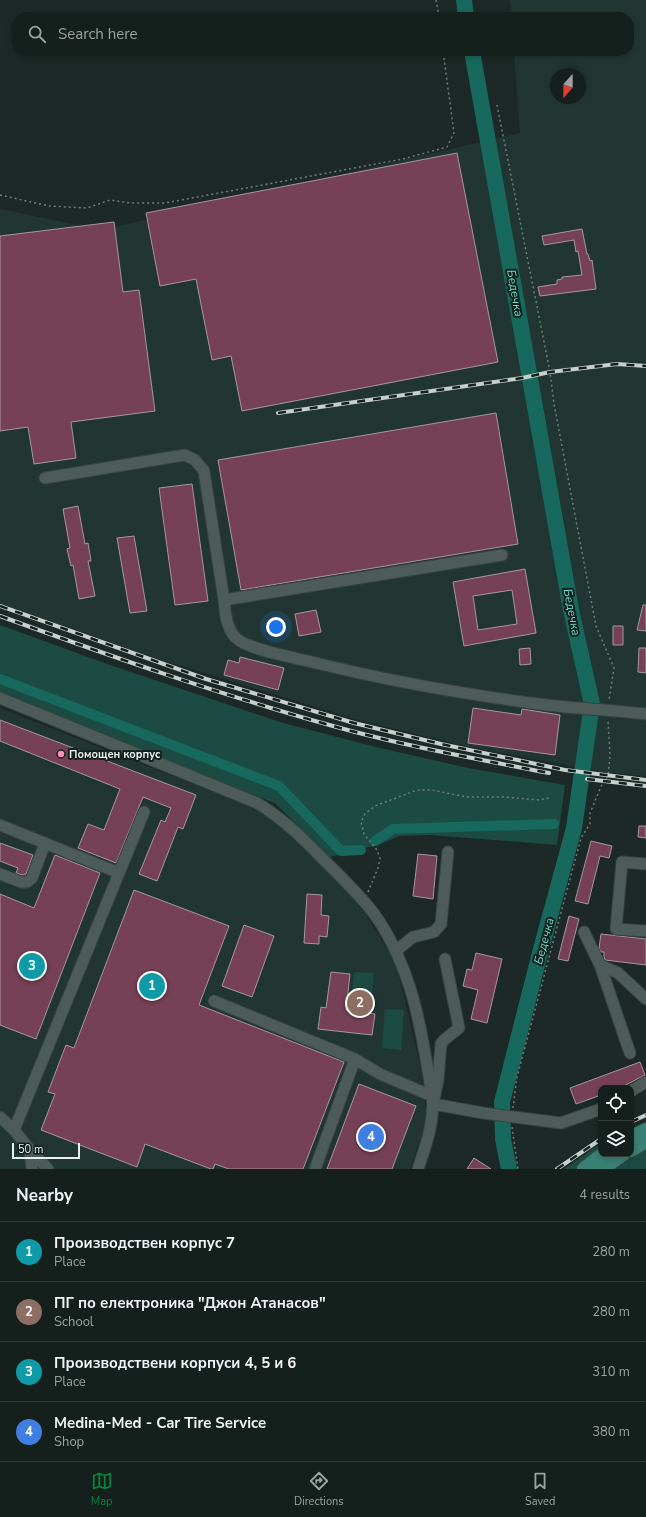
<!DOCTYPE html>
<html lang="en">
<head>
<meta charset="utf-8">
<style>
	:root { --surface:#151f1c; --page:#222c29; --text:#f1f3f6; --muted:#9da2a3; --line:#343d3b; --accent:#0b8043 }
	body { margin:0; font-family:"Nunito Sans",sans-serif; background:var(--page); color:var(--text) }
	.controls { position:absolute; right:12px; bottom:12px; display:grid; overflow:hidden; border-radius:8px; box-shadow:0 2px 6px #0003 }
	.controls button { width:36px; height:36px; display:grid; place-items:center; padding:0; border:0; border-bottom:1px solid var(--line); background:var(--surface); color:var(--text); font:20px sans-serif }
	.compass { position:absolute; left:550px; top:68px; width:36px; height:36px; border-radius:50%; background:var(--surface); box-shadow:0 2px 6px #0003; rotate:201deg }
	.scale { position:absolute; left:12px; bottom:10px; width:68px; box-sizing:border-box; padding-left:4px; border:2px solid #e9f1ef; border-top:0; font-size:11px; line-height:14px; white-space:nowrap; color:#e9f1ef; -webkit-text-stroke:3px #13201d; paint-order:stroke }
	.you { position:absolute; left:276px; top:627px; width:14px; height:14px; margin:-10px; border:3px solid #fff; border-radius:50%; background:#1a73e8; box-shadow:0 0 0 6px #1a73e833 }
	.badge { display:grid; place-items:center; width:26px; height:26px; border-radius:50%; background:var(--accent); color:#fff; font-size:13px; font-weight:700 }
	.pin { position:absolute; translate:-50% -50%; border:2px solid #fff; box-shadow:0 1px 4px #0006 }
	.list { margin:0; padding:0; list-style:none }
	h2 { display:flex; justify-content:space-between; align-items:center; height:52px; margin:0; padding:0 16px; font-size:17px }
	h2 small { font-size:13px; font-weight:400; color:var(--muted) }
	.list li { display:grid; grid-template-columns:26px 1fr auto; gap:12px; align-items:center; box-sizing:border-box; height:60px; padding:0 16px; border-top:1px solid var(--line) }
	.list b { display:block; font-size:15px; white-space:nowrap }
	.list p { margin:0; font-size:13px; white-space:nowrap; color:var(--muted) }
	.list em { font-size:13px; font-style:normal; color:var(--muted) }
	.icon { flex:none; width:22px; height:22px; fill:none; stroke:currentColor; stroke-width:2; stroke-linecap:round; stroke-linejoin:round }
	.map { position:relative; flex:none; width:646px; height:1169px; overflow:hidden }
	.search { position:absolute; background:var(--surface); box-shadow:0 2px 6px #0003; left:12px; right:12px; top:12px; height:44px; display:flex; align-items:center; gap:10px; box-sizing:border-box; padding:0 14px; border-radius:16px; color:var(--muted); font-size:15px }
	.sheet { height:292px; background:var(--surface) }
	nav { display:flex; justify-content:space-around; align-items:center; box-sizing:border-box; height:56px; border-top:1px solid var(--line); background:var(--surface); font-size:11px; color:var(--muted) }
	nav a { display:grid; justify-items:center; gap:2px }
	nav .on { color:var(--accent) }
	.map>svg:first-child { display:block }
	.built { fill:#213632; fill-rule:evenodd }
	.green { fill:#1c4b43 }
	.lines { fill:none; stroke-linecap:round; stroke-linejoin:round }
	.canal { stroke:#17695d; stroke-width:10 }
	.river { stroke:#17695d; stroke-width:16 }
	.building { fill:#764157; stroke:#a6989d; fill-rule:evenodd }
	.minor-casing { stroke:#384340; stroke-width:13 }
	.major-casing { stroke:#384340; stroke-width:16 }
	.path { stroke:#727d7a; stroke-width:1.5; stroke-dasharray:2 3; stroke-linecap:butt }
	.minor { stroke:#4d5c59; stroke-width:11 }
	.major { stroke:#3a8175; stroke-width:14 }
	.rail-casing { stroke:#c8d0ce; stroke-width:4 }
	.rail { stroke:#13201d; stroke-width:2.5; stroke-dasharray:8; stroke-linecap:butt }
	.poi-dot { fill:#fe8ebd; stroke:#13201d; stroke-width:1.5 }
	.labels { text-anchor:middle; stroke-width:4; stroke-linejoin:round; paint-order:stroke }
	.poi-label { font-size:11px; font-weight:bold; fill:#e9f1ef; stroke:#13201d; text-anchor:start }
	.water-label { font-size:12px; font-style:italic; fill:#6bdcc8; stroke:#13201d }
</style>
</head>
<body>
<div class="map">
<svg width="646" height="1169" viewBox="0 0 646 1169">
	<rect width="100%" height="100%" fill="#1c2926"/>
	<!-- built -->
	<path class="built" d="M510,0H646V776L603,772L464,746L355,719L155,658L0,604V209L102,230L520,133L514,51H629V17H512ZM556,74H580V98H556Z
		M0,708L263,812L287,833L333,877L365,913L396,963L421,1069L427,1121L410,1169H0Z"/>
	<!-- green -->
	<path class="green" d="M0,625L110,665L283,723L376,747L468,768L565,785L557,845L431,835L399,836L381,844L329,857L275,803L0,697Z
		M354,972L374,973L371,1008L351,1006Z
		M385,1009L404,1010L401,1050L382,1048Z
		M601,1143V1149L584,1160L576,1169H564Z
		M646,1146V1169H612L627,1157Z"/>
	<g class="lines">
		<!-- canal -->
		<path class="canal" d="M0,679L279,786L341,851L361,850
			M375,841L393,829L554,824"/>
		<!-- river -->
		<path class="river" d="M464,0L466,17
			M472,51L571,610L592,704L574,828L541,949L502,1102L503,1139L509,1169"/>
	</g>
	<!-- building -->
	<path class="building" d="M457,153L498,362L242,411L231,356L212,360L196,279L160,286L146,213Z
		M114,222L123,292L139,290L155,411L71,422L76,458L34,464L28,427L0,431V236Z
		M582,229L587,254H588L590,261L592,260L596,289L540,296L538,287L557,284V280L562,279V277L582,275L578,251L576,252L574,240L544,245L542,236Z
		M496,413L518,544L241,590L218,460Z
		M192,484L208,601L175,605L159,488Z
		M78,506L85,544L88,543L91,561H88L95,596L79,599L73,565L71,566L67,549L70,548L63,509Z
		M134,536L147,611L130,613L117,538Z
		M525,569L536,633L464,646L453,582ZM512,590L517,624L478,630L473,596Z
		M643,605H646V631L637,630Z
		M316,610L321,632L299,636L295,614Z
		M613,626H623V645H613Z
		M530,648L531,664L520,665L519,649Z
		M639,648H646V673L638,672Z
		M240,657L284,668L278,690L224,675L228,660L239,663Z
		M473,708L521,715L522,709L560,715L555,755L468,743Z
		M0,720L196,795L183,829L178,827L157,881L139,874L161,820L165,822L171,808L143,797L116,863L78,848L88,824L104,830L120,789L0,741Z
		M639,826H646V838L638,837Z
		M591,841L612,846L609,858L600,856L588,904L575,901Z
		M0,843L33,855L26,874L22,875L16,873L18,868L0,861Z
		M418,854L437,856L433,899L413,896Z
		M55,855L100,873L36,1039L0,1025V894L34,908Z
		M134,890L229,926L199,1005L344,1062L303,1169H229L215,1164L213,1169H211L145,1144L137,1167L41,1130L55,1094L48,1092L66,1045L74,1048Z
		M307,894L322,895L321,915L329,916L327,937L319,936V944L304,943Z
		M569,916L579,919L568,961L558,959Z
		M244,925L274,936L252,997L222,986Z
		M601,934L646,939V965L605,960L604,956V952H601L599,948Z
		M476,953L502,959L487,1023L471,1019L478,990L463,986L467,969L472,970Z
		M331,972L350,974L346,1010L375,1014L372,1035L318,1029L321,1007L326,1008Z
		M640,1062L645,1075L620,1088H601V1095L576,1104L570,1088Z
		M359,1084L416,1106L392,1169H327Z
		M474,1158L491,1169H467Z"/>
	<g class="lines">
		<defs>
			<path id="minor" d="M45,478L185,455L195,460L204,471L224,600C225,613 227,634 240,641C256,651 292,657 312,662C388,681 469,695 547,705C580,709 613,710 646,714
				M224,600L502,555
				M0,698L257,803C284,819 304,840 326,862C343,879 361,896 375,915C413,969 422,1032 432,1096C435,1121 426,1145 418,1169
				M0,825L119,873
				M646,864L622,862L616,929L646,931
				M0,874L21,882H27L32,878L45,843
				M584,932L600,965L618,973L646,999
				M397,950L413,937L434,932L441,924L448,852
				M445,959L459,1028L444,1040L441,1044L438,1080L433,1104L483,1113L561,1123L601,1109
				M600,965L630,1053
				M214,1001L355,1059L380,1074L432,1096
				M631,1091L646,1082
				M0,1117L14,1130L30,1150L48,1169
				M14,1130L144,812
				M30,1150L32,1169
				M315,1169L355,1059"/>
			<path id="major" d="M631,1137L646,1130
				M631,1150L646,1141
				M584,1169L603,1154
				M602,1169L623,1154"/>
		</defs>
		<!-- minor casing -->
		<use href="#minor" class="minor-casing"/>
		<!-- major casing -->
		<use href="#major" class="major-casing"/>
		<!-- path -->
		<path class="path" d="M436,0L439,17
			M497,105L550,372L554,404L596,626L614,668L609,700
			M0,195L49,206L87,208L110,200L130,203H165L403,159L447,147L454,133L443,51
			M368,892L378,868L380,858L377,850L364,834L361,822L365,814L375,806L417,790H432L466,797H504L539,800L549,798
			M513,1108L517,1077L581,838L590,824V813L603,782L608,776L610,756L608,720
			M512,1127L518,1169"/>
		<!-- minor -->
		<use href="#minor" class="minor"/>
		<!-- major -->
		<use href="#major" class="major"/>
		<defs>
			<path id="rail" d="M278,413L522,378L550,372L617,364L646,366
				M0,606L206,679L354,723L441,744L565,770L646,780
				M0,616C110,656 221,695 333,726C404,746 477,759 549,773
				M587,779L646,786
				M631,1122L646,1115
				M557,1169L601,1139"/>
		</defs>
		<!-- rail casing -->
		<use href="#rail" class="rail-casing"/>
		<!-- rail -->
		<use href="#rail" class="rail"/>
	</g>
	<!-- markers -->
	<circle class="poi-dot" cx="61" cy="754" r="4"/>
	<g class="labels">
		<!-- poi labels -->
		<g class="poi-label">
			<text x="69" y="758">Помощен корпус</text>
		</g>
		<!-- water labels -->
		<g class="water-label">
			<text transform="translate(515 293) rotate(80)" y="4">Бедечка</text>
			<text transform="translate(572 612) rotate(79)" y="4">Бедечка</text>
			<text transform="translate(544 941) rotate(-75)" y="4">Бедечка</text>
		</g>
	</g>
</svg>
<div class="controls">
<button><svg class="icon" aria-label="locate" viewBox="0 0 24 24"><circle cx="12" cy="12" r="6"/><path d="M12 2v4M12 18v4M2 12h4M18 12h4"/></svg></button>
<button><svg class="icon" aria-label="layers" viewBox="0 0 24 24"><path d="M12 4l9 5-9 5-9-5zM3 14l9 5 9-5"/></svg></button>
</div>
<svg class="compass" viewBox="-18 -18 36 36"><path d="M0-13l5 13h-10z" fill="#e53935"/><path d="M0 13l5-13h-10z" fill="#9da2a3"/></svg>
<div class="scale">50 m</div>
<div class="you"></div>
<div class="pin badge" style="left:152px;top:986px;background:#0f9aa8">1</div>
<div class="pin badge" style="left:360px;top:1003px;background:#8d6e63">2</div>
<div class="pin badge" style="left:32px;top:966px;background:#0f9aa8">3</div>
<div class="pin badge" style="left:371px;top:1137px;background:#3f7fe0">4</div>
<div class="search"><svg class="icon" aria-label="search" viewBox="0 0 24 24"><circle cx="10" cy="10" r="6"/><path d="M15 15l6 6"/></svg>Search here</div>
</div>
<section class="sheet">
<h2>Nearby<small>4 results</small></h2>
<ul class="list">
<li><span class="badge" style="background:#0f9aa8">1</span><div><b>Производствeн корпус 7</b><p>Place</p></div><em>280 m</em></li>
<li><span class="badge" style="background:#8d6e63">2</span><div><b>ПГ по електроника &quot;Джон Атанасов&quot;</b><p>School</p></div><em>280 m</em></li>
<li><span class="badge" style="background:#0f9aa8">3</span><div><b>Производствени корпуси 4, 5 и 6</b><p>Place</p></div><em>310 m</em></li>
<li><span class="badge" style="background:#3f7fe0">4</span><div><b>Medina-Med - Car Tire Service</b><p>Shop</p></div><em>380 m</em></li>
</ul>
</section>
<nav>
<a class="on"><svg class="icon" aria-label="map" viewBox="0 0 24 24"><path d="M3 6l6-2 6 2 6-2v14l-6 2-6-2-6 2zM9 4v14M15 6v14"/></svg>Map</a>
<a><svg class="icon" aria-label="directions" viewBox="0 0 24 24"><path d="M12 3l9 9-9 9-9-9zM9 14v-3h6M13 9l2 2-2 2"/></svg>Directions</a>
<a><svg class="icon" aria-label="saved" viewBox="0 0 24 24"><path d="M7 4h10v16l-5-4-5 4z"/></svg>Saved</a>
</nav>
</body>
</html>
